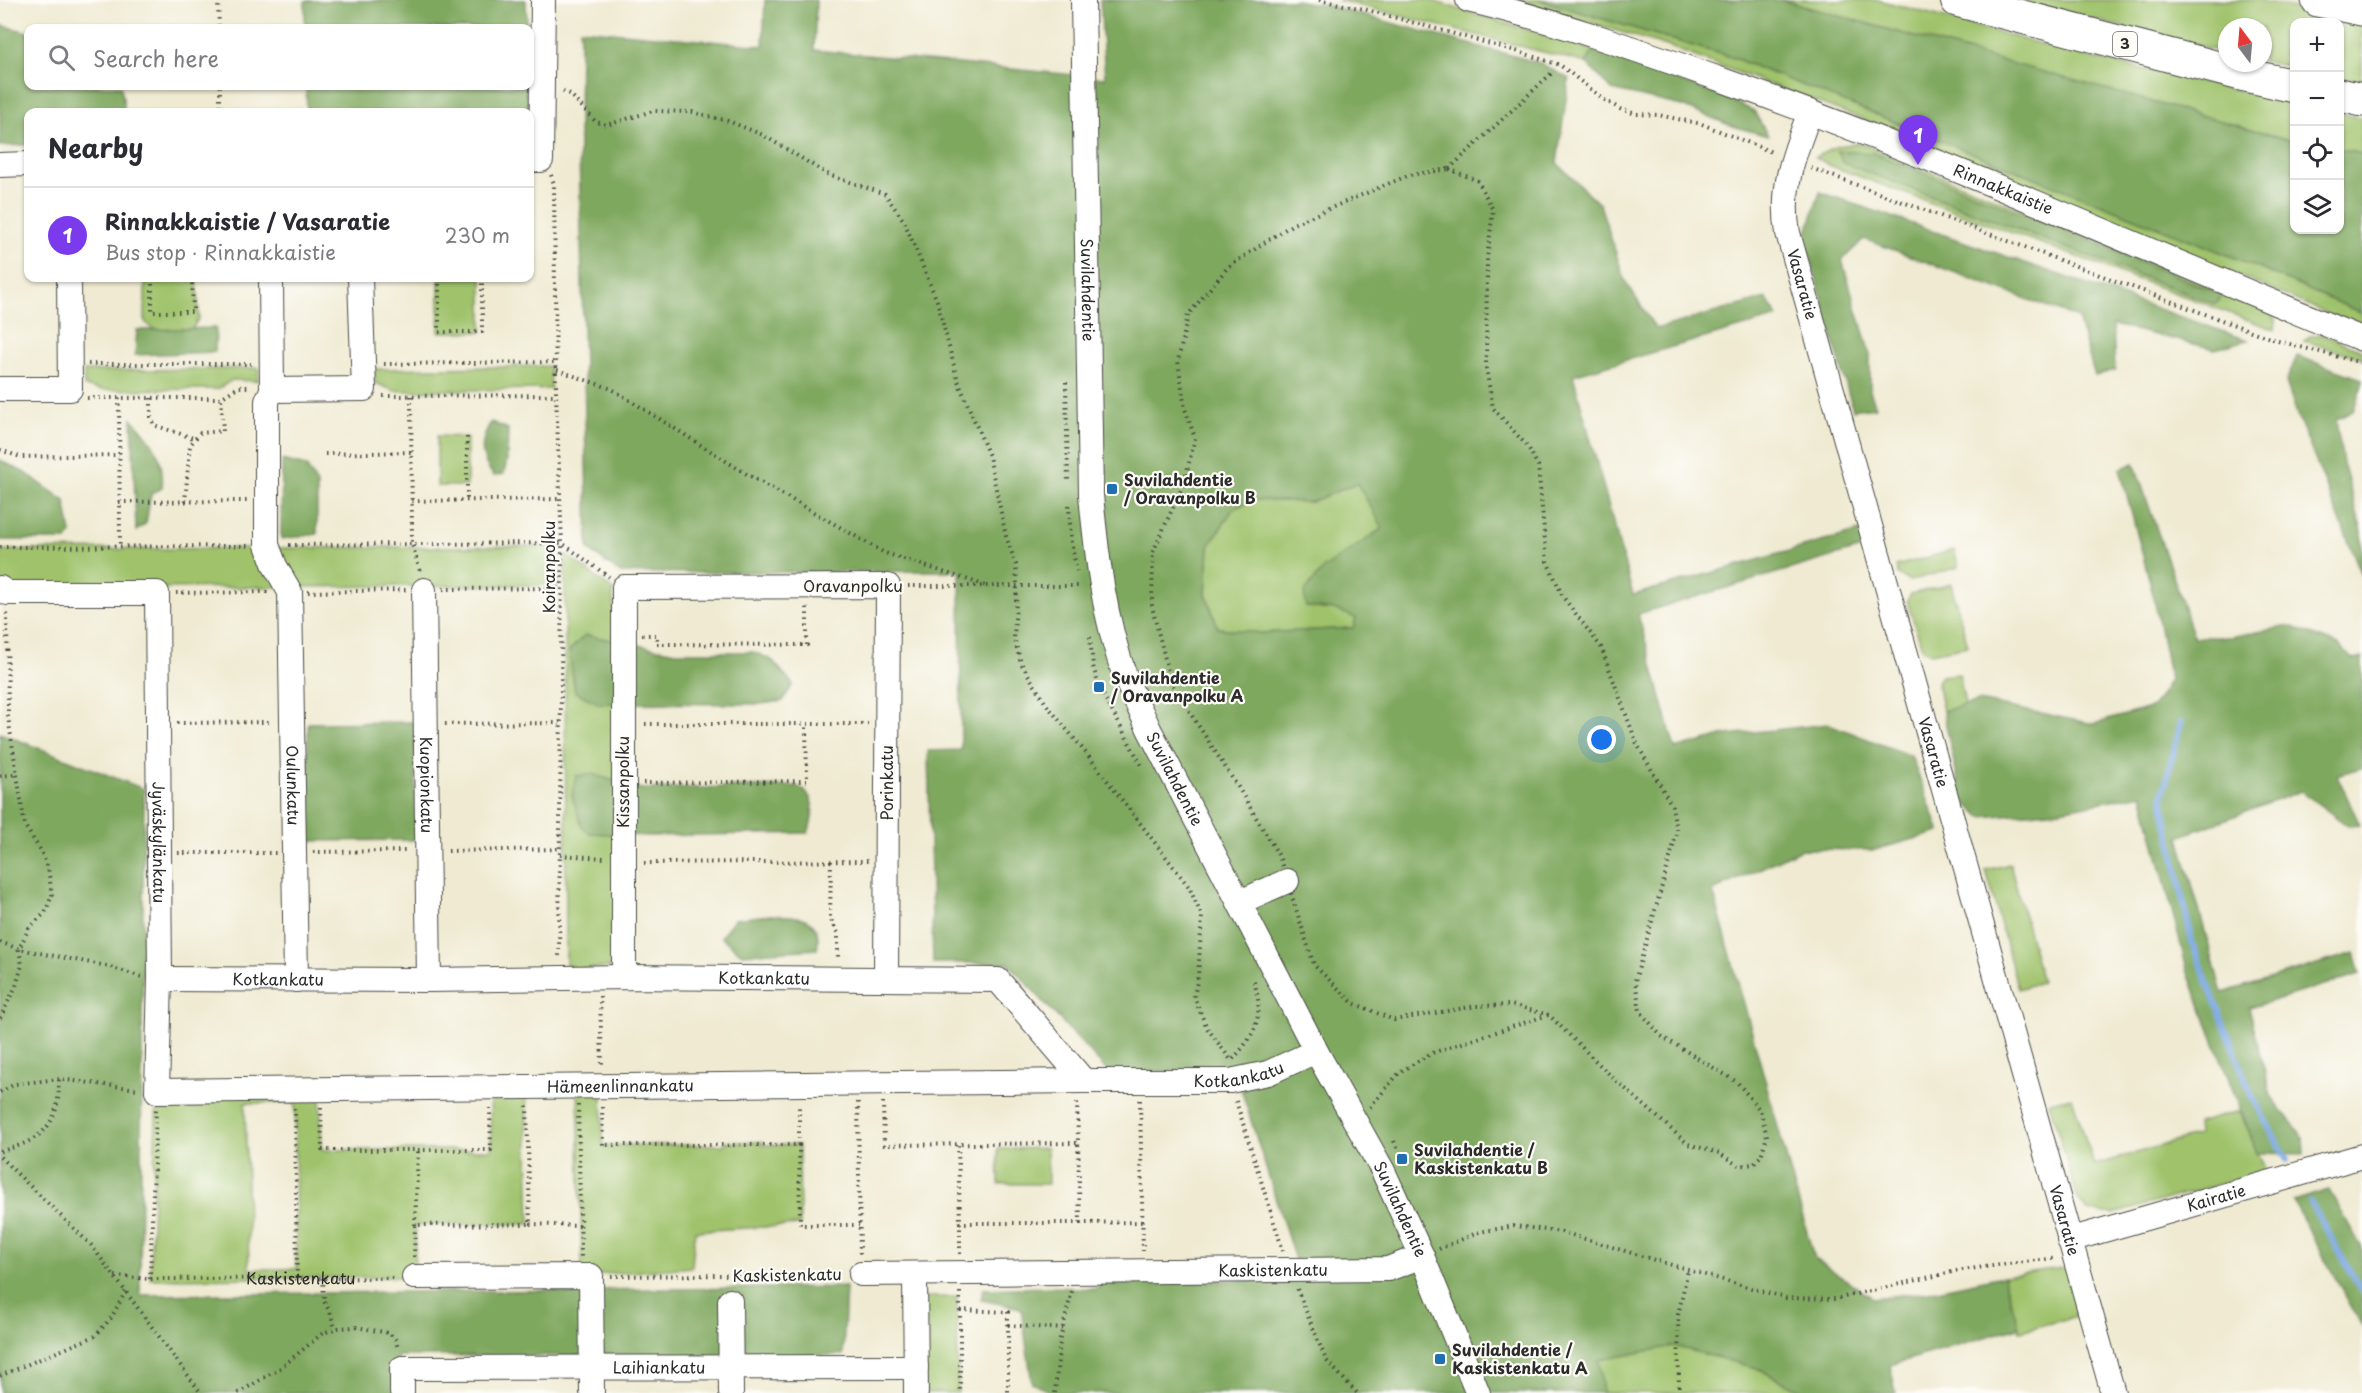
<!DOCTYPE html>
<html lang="en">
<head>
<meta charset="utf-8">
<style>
	:root { --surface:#fff; --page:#f7f7f7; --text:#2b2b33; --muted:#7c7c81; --line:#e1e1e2; --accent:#7c3aed }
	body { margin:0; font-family:"Playpen Sans",sans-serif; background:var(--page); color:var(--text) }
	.controls { position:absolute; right:18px; top:18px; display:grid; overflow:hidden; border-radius:12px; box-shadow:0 2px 4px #0004 }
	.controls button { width:54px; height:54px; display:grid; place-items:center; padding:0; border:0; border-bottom:2px solid var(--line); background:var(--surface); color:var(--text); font:30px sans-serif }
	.compass { position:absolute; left:2218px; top:18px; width:54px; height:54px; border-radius:50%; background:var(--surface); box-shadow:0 2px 4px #0004; rotate:344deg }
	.you { position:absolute; left:1602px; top:740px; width:21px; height:21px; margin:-15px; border:4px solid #fff; border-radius:50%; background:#1a73e8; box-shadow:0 0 0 9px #1a73e833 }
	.badge { display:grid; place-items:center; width:39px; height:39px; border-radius:50%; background:var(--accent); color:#fff; font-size:20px; font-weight:700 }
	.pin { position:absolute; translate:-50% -50px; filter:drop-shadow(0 2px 3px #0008) }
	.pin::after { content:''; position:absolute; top:32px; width:21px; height:18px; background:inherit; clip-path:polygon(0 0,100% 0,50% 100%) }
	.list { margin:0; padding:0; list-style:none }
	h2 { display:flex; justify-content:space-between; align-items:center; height:78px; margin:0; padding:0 24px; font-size:26px }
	h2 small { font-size:20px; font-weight:400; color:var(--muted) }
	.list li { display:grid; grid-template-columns:39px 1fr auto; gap:18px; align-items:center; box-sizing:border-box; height:96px; padding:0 24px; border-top:2px solid var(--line) }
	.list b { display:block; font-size:22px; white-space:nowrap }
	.list p { margin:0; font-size:20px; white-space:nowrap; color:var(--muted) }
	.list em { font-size:20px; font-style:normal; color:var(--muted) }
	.icon { flex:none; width:33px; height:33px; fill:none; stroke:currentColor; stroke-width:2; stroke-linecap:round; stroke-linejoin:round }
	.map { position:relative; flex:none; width:2362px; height:1393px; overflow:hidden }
	.search { position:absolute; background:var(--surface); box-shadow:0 2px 4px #0004; left:24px; top:24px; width:510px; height:66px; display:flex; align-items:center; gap:15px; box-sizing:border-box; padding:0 21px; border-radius:12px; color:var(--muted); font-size:22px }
	.panel { position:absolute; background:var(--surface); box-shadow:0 2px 4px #0004; left:24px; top:108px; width:510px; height:174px; border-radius:12px }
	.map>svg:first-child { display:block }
	.green { fill:#9fc26b; stroke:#65764b; stroke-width:1.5; fill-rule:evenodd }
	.forest { fill:#7fa85f; stroke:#556a45; stroke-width:1.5; fill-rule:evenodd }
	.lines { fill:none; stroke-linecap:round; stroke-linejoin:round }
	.stream { stroke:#78a6e1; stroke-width:6 }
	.minor-casing { stroke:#484844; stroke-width:26 }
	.highway-casing { stroke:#484844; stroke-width:35 }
	.path { stroke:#484844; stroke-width:4; stroke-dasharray:1.5 4.5; stroke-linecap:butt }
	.minor { stroke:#fff; stroke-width:24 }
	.highway { stroke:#fff; stroke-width:33 }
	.poi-dot { fill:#1f6fb2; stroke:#fdfcf7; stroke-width:2 }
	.labels { text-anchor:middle; stroke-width:4.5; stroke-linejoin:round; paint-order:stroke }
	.shield { fill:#fdfcf7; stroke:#6a6a68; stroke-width:1.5 }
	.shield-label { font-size:15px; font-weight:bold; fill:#2b2b2b }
	.street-label { font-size:16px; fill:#2b2b2b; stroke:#fdfcf7 }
	.poi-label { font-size:16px; font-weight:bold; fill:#2b2b2b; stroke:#fdfcf7; text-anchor:start }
</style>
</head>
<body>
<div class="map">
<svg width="2362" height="1393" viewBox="0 0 2362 1393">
	<rect width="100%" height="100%" fill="#fdfcf7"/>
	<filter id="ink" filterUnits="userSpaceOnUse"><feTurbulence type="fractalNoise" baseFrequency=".0167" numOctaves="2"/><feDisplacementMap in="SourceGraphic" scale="12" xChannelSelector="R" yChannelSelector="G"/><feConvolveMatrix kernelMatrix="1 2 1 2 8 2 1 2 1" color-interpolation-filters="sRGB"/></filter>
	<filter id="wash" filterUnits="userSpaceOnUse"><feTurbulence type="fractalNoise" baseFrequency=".008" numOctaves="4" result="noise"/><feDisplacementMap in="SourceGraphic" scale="24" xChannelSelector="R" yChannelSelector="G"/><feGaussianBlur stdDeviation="1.35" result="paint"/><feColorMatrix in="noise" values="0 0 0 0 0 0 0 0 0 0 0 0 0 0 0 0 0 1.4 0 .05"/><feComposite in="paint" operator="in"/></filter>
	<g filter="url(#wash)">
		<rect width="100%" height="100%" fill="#efead1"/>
		<!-- green -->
		<path class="green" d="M1338,0H1429L1594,50L1586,63Z
			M1516,0H1539L1734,58L2233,257L2362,313V328L1897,132L1667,46Z
			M1781,0H1879L2089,57L2294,103V141Z
			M2014,0H2259L2362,24V82L2340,77V22H2294V68L2263,61V27H2227V53Z
			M2340,113L2362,118V154L2340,149Z
			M1861,143L2269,311L2276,320L2275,330L1831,166L1815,157L1838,146ZM1838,152L2215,304L1843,163Z
			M145,278H197L199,318L190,332C175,335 157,334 145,322Z
			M439,278H482V332H439Z
			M2321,334L2362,350V358L2304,341L2310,336Z
			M550,366L551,389L395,391L375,383L374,369Z
			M259,368L258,381L232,380L218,389L100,390L84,386V371Z
			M437,436L467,437V486H437Z
			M1357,483L1384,527L1357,546L1306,607L1337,610L1356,618L1354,628L1261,633L1218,628L1206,594L1209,546L1233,509L1253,500L1311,502Z
			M558,546V585L17,589L0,583V550Z
			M1954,550L1959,567L1910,581L1898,575L1896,566Z
			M565,554L613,590L620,967L566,969Z
			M1951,584L1968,646L1931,653L1922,648L1907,601L1911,594Z
			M1959,674L1965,705L1943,711L1937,682L1941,676Z
			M2010,864L2042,982L2018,989L1986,870Z
			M578,1086H602L603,1145H724L725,1142H763V1145H799L800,1225L695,1231L692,1267L582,1276Z
			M526,1087L530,1224L416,1225L414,1277L150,1279L157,1091L320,1089L322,1150H491L490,1088ZM245,1103H295L296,1269H249Z
			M2072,1097L2094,1165L2198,1135L2197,1123L2240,1111L2266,1171L2114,1214L2087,1211L2078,1199L2049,1102Z
			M1047,1148L1048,1184H999L998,1149Z
			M2068,1267L2081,1315L2020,1331L2003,1276Z
			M920,1297H957L958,1393H921Z
			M1674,1346L1757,1368L1805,1393H1603L1599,1360Z"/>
		<!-- forest -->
		<path class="forest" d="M526,0L527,28H305V1Z
			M765,0H816L814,50L1105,78L1100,0H1295L1325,5L1540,63L1569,79L1557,163L1600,205L1625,281L1656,329L1766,298L1778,317L1573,375L1633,595L1860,531L1865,547L1638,614L1675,749L1726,735L1829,724L1911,756L1940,832L1875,850L1801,849L1713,891L1814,1258L1873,1298L1928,1292L2003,1276L2019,1327L1890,1365L1896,1393H1805L1757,1368L1674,1346L1599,1360L1603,1393H1052L1032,1383L1021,1308L981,1300L983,1289L1052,1287L1098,1289V1283L1301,1279L1235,1070L1108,1072L1008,963H933L928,751L961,750L960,571L620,573L588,549L579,149L580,29L763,46ZM1357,483L1383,528L1324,568L1304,592L1306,607L1336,610L1356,618L1353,628L1261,633L1218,628L1206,594L1209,546L1233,509L1252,500L1311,502Z
			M1539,0H1781L2294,141V230H2340V149L2362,154V313L2233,257L1734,58Z
			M0,25L28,32V86H121L125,112H28V145L0,146Z
			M1594,50L1724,97L1754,111L1768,136L1732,126L1682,106L1612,90L1586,63Z
			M306,86H528V112H307Z
			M1838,151L1874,153L2223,295L2215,304L1843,163Z
			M1820,192L2248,340L2215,349L2113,325L2115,370L2095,376L2078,318L1864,239L1842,260L1870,354V391L1876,407L1853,410L1805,238Z
			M216,328L215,352L135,355L137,330Z
			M2297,356L2362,379V385L2353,411L2336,420L2343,463L2362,532V575L2298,417L2286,382Z
			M132,419C153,441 165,457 162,488L151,494L146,523L136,531Z
			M491,422L508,429L507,460L504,474L494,476C479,458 479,442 491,422Z
			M0,460L27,474L65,501L71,533L67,540H0Z
			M282,460L306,466L317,484V534L281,539Z
			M2134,463L2194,637H2229L2290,626L2339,645L2353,660L2362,658V768L2337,775L2360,825L2348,826L2301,791L2179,837L2222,993L2354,953L2360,974L2249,1008L2271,1096L2303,1137L2304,1154L2257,1153L2188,973L2142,794L2061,810L1981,817L1962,800L1943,711L1979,701L2094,724L2153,707L2170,680L2154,598L2120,469Z
			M585,635L676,652H754L772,660L793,684L783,701L761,704L598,703L575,692L569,651Z
			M415,722L416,840L308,841V723Z
			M0,733L144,789L140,1295L846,1287L843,1355L398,1356V1393H0Z
			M592,774L642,789L796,786C817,794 814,816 808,833L647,836L589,833L582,827L572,796L576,776Z
			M769,915C795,916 824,914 817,949L742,954L721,937L734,919Z
			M2329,1190L2362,1248V1326L2293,1201Z"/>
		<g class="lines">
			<!-- stream -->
			<path class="stream" d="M2181,722L2162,798L2192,943L2252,1096L2287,1160
				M2310,1202L2362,1292"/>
		</g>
	</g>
	<g filter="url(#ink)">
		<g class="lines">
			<defs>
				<g id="minor">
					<path id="s2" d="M1083,0L1091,495C1097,558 1104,619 1126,679C1133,696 1142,713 1149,729L1316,1051L1383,1171L1422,1256L1478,1393"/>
					<path id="s3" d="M1468,0C1561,22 1649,54 1739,86C1950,162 2154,254 2362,339"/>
					<path id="s4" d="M1810,112C1794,154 1780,187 1788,233L2113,1393"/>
					<path d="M530,160H541L543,0"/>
					<path d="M0,165L28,164"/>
					<path d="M271,278L272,390L364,389L360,278"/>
					<path d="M0,389H70L69,278"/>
					<path id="s5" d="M272,390L267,401V545L275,566L290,592L296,980"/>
					<path id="s6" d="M0,588L7,593H157L160,979L157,1091L1084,1081"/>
					<path id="s7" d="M424,590L429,980"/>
					<path d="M1240,902L1287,881"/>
					<path d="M624,977V587L888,586L886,979"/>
					<path id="s8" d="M160,979L429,980L624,977L998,980L1084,1081H1230L1268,1073L1316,1051"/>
					<path id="s9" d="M2069,1240L2362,1156"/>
					<path id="s10" d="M861,1274L1388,1269L1422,1256"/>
					<path d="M915,1274L916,1393"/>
					<path d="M414,1277L591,1276L592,1393"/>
					<path d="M730,1301L731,1393"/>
					<path id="s11" d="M402,1393V1368L916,1367"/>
				</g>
				<path id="highway" d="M1957,0L2245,75L2294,86
					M2318,0L2362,9
					M2340,95L2362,100"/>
			</defs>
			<!-- minor casing -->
			<use href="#minor" class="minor-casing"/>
			<!-- highway casing -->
			<use href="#highway" class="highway-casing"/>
			<!-- path -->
			<g class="path">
				<path d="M218,0L219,28"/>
				<path d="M1319,0L1364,9L1516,51L1560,65L1603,99L1620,109L1636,114L1658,115L1702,124L1774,153"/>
				<path d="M220,86V112"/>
				<path d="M563,91L570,94L596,122L607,125L653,111L692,112L728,121L763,135L829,175L885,194L904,221L937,301L958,381L989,456L1006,536L1016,565L1017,586L1014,638L1021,663L1046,704L1086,753L1189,887L1202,916L1198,976L1194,997L1207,1028L1231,1060"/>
				<path d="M1811,168L2278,341L2362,363"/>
				<path d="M1449,169L1478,181L1493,210L1487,259L1486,368L1493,408L1528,447L1538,466L1547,561L1563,597L1601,647L1637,744L1672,806L1677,833L1635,981L1640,1011L1661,1036L1737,1082L1760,1110L1767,1136L1761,1156L1753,1164L1739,1166L1719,1153L1688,1144L1610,1075L1549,1015L1511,1005L1476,1006L1394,1020L1353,1003L1314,965L1279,856L1238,787L1171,683L1152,607L1153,552L1184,483L1195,438L1185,409L1178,361L1188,315L1228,267L1293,224L1409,175Z"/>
				<path d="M1449,169L1554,71"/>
				<path d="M551,175L554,184L556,395L562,543L559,959"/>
				<path d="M152,278V312H193L192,278"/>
				<path d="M439,278V332H482V278"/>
				<path d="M88,364H251"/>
				<path d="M384,364L557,362"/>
				<path d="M557,370L612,389L745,473L885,553L987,586"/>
				<path d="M1066,382L1068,482"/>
				<path d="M383,396L556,395"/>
				<path d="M411,396L412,544L420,571"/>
				<path d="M87,398H221L238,387H251"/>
				<path d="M119,398L120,546"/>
				<path d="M151,398V417L154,425L193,438"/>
				<path d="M467,437V500"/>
				<path d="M0,450L20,457L119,455"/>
				<path d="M325,454L412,452"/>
				<path d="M412,501L560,499"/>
				<path d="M119,502L248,501"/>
				<path d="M185,502L190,445L200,433L223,431L221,398"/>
				<path d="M1069,505L1071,543L1077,571"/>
				<path d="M289,545L562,543L609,577"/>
				<path d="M0,547L248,546"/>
				<path d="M908,586H1081"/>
				<path d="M443,589L561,588"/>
				<path d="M308,592L406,590"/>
				<path d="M176,593L268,592"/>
				<path d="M642,635H657V644L807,645V607"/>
				<path d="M1090,637L1093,666L1099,687L1143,768"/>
				<path d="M177,723L272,722"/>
				<path d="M445,724L560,723"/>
				<path d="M645,724H868"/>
				<path d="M0,776L18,774"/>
				<path d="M643,783L807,781L806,724"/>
				<path d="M448,851L560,849"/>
				<path d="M313,852L408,851"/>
				<path d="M178,853H276"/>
				<path d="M560,855L604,858"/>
				<path d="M831,861L830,918L838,933V961"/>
				<path d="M644,863L868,861"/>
				<path d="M0,942L19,949L107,966L142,977"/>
				<path d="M600,996L602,1066"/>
				<path d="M0,1018L16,986L22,965L19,949L29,928L45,913L52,895L48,868L41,851L25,826L8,717L7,612"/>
				<path d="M1233,1059C1257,1033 1265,1013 1253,979"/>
				<path d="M0,1092L15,1084L59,1079"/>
				<path d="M1140,1100L1143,1251"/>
				<path d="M1236,1101L1283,1251"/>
				<path d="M858,1102L860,1254"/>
				<path d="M883,1102L884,1145L1079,1143"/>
				<path d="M578,1105L581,1257"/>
				<path d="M602,1107L603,1145H799V1103"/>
				<path d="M1370,1107L1400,1072L1432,1053L1548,1015"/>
				<path d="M295,1108L297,1278"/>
				<path d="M321,1108L322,1150H491L490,1108"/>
				<path d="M1394,1141L1399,1152"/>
				<path d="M799,1145L800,1225H859"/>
				<path d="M958,1145L960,1223"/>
				<path d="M0,1151C43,1141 60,1124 59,1079L138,1089"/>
				<path d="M0,1157L91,1245L201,1393"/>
				<path d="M1080,1223L1142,1222"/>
				<path d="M530,1224L581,1226"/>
				<path d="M415,1225L418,1150"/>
				<path d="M1439,1249L1479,1232L1515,1226L1562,1232L1688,1270L1786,1298L1835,1299L1961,1270L2056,1258"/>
				<path d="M960,1254V1223H1080L1077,1100"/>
				<path d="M414,1257L415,1225L530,1224L527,1106"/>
				<path id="s1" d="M115,1276L150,1279L394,1278"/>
				<path d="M611,1276L840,1274"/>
				<path d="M323,1278L324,1301L331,1314L335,1329"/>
				<path d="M150,1279L156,1109"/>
				<path d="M1297,1289L1326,1360L1357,1393"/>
				<path d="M960,1292V1393"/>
				<path d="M960,1310L1008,1312V1393"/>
				<path d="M1008,1325L1063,1329"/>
				<path d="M0,1376L95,1336L111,1318L126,1291"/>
				<path d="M0,1392V1393"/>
				<path d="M238,1393L279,1369L323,1333L338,1328L356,1327L389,1333L396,1340L398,1349"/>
				<path d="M1055,1393L1060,1339L1072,1291"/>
				<path d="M1679,1393L1678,1315L1688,1270"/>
			</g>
			<!-- minor -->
			<use href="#minor" class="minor"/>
			<!-- highway -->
			<use href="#highway" class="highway"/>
		</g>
	</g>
	<!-- markers -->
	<g class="poi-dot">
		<rect x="1106" y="483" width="12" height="12" rx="3"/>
		<rect x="1093" y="681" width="12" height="12" rx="3"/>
		<rect x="1396" y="1153" width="12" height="12" rx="3"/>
		<rect x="1434" y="1353" width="12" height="12" rx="3"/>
	</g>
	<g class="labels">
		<!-- shield labels -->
		<rect class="shield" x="2113" y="32" width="24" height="24" rx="4.5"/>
		<g class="shield-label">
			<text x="2125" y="49">3</text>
		</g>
		<!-- street labels -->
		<g class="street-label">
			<text dy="6" stroke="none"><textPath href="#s3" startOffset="568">Rinnakkaistie</textPath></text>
			<text dy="6" stroke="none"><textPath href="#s4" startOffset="178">Vasaratie</textPath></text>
			<text dy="6" stroke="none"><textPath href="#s2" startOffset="290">Suvilahdentie</textPath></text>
			<text transform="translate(549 567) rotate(-90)" y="6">Koiranpolku</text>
			<text x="853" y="592">Oravanpolku</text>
			<text dy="6" stroke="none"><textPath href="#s4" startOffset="664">Vasaratie</textPath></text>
			<text dy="6" stroke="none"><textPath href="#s2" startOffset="794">Suvilahdentie</textPath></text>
			<text transform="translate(623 782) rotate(-90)" y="6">Kissanpolku</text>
			<text transform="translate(887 783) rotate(-90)" y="6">Porinkatu</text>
			<text dy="6" stroke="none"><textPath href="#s7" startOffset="195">Kuopionkatu</textPath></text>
			<text dy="6" stroke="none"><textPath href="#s5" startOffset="402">Oulunkatu</textPath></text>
			<text dy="6" stroke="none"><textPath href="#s6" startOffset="408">Jyväskylänkatu</textPath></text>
			<text dy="6" stroke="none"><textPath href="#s8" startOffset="604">Kotkankatu</textPath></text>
			<text dy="6" stroke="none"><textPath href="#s8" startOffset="118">Kotkankatu</textPath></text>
			<text dy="6" stroke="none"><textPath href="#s8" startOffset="1126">Kotkankatu</textPath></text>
			<text dy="6" stroke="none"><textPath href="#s6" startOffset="1120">Hämeenlinnankatu</textPath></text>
			<text dy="6" stroke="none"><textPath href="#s9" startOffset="153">Kairatie</textPath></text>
			<text dy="6" stroke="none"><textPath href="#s2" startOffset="1280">Suvilahdentie</textPath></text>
			<text dy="6" stroke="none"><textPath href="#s4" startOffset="1150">Vasaratie</textPath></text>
			<text dy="6" stroke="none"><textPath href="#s10" startOffset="412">Kaskistenkatu</textPath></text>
			<text transform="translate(787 1275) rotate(-1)" y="6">Kaskistenkatu</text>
			<text dy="6" stroke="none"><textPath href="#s1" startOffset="186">Kaskistenkatu</textPath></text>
			<text dy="6" stroke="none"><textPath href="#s11" startOffset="282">Laihiankatu</textPath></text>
		</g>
		<!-- poi labels -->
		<g class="poi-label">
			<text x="1124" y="486">Suvilahdentie<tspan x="1124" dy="18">/ Oravanpolku B</tspan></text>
			<text x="1111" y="684">Suvilahdentie<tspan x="1111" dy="18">/ Oravanpolku A</tspan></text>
			<text x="1414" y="1156">Suvilahdentie /<tspan x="1414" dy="18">Kaskistenkatu B</tspan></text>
			<text x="1452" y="1356">Suvilahdentie /<tspan x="1452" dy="18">Kaskistenkatu A</tspan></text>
		</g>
	</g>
</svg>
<div class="controls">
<button>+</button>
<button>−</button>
<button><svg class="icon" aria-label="locate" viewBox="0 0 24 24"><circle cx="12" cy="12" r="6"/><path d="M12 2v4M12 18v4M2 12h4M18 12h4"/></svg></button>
<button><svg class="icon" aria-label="layers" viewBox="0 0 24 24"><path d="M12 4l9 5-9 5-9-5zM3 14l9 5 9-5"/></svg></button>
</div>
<svg class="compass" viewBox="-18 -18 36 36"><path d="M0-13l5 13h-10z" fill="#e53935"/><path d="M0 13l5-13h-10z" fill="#7c7c81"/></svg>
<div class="you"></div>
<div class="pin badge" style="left:1918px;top:165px">1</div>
<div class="search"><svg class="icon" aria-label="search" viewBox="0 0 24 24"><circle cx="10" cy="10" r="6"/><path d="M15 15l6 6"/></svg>Search here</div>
<section class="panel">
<h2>Nearby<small></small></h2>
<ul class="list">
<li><span class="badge">1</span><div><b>Rinnakkaistie / Vasaratie</b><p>Bus stop · Rinnakkaistie</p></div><em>230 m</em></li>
</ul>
</section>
</div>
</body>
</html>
